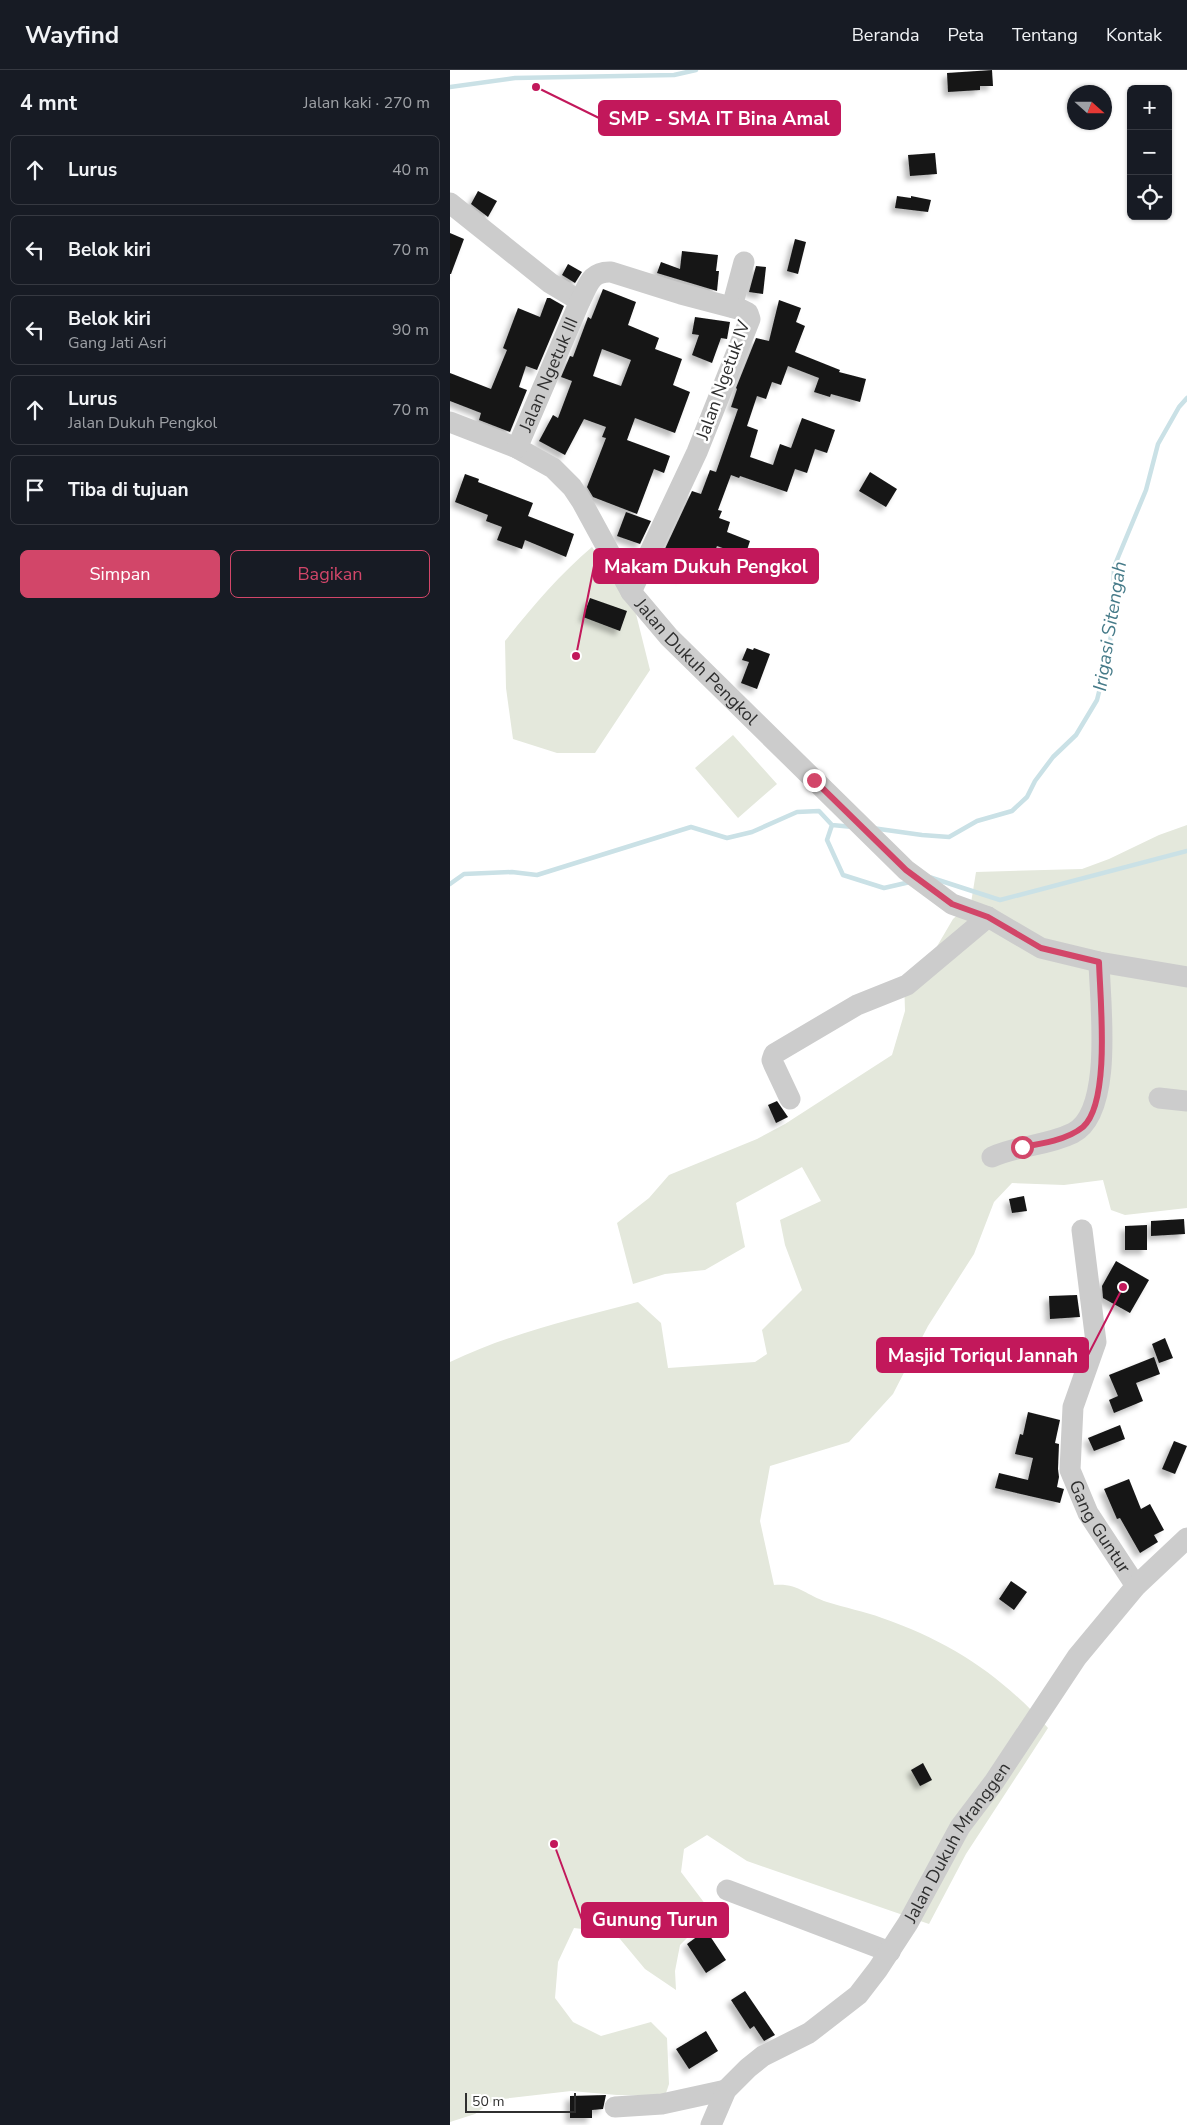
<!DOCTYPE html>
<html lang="id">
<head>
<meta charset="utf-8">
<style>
	:root { --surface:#171b24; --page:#242831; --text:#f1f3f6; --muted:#9ea1a6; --line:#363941; --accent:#d24669 }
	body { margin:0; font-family:"Nunito Sans",sans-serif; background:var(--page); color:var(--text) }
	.controls { position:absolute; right:15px; top:15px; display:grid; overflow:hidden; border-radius:8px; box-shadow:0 1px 4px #0004 }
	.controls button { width:45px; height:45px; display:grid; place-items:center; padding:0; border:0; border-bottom:1px solid var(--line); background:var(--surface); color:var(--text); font:25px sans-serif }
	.compass { position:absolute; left:617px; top:15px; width:45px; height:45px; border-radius:50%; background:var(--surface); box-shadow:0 1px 4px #0004; rotate:111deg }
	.scale { position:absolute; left:15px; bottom:12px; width:111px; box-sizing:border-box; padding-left:5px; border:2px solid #2f2f2f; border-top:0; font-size:14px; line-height:18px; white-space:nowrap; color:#2f2f2f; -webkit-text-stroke:4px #fff; paint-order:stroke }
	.stop { position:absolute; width:15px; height:15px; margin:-11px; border:4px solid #d24669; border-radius:50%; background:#fff }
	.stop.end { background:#d24669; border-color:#fff; box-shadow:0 1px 5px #0008 }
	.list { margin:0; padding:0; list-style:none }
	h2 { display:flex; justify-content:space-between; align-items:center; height:65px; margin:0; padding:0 20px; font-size:21px }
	h2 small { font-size:16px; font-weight:400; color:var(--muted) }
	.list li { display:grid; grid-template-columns:32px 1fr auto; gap:15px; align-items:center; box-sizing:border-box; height:70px; margin:0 10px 10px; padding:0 10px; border:1px solid var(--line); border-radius:8px }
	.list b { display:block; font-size:19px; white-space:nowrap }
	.list p { margin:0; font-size:16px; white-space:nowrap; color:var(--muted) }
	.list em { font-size:16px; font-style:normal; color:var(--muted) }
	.actions { display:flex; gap:10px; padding:15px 20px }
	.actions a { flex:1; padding:11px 0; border:1px solid var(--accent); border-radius:8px; text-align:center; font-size:18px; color:var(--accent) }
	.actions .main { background:var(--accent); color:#fff }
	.icon { flex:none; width:28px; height:28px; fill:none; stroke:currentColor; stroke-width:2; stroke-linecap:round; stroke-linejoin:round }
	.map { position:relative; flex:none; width:737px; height:2055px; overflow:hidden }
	header { display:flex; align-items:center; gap:30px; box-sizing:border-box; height:70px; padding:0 25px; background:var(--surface); border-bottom:1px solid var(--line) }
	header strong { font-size:24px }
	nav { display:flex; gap:28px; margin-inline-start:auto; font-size:18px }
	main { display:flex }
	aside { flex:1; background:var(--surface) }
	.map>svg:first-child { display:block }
	.green { fill:#e4e8dc }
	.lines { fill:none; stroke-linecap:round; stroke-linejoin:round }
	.stream { stroke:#cae1e6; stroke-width:4.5 }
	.building { fill:#161616; fill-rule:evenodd; filter:url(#shadow) }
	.minor { stroke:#ccc; stroke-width:21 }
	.route { stroke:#d24669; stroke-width:6 }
	.labels { text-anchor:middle; stroke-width:5; stroke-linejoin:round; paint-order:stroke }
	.street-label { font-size:18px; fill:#2f2f2f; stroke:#fff }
	.water-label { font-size:19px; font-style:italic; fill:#467b89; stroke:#fff }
	.leader { fill:none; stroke:#c2185b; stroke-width:2 }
	.callout-dot { fill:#c2185b; stroke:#fff; stroke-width:2 }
	.callout { fill:#c2185b; stroke:#c2185b; stroke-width:2 }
	.callout-label { font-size:19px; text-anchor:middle; font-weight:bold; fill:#fff }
</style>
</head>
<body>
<header>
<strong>Wayfind</strong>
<nav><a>Beranda</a><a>Peta</a><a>Tentang</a><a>Kontak</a></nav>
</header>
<main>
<aside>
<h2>4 mnt<small>Jalan kaki · 270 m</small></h2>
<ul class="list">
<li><svg class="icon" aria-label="ahead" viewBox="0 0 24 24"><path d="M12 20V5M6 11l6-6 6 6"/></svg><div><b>Lurus</b></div><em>40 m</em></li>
<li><svg class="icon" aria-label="left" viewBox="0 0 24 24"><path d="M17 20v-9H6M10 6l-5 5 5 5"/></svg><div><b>Belok kiri</b></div><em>70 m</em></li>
<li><svg class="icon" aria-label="left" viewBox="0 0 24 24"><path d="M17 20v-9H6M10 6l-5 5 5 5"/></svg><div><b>Belok kiri</b><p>Gang Jati Asri</p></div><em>90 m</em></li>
<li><svg class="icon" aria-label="ahead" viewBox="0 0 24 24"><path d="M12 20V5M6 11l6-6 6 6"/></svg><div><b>Lurus</b><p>Jalan Dukuh Pengkol</p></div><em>70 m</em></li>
<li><svg class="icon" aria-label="arrive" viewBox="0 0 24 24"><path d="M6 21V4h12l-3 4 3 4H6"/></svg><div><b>Tiba di tujuan</b></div></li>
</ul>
<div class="actions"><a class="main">Simpan</a><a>Bagikan</a></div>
</aside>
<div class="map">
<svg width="737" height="2055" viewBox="0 0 737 2055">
	<defs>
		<filter id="shadow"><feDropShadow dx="-4.5" dy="4.5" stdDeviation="2.5" flood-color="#0004"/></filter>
	</defs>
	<rect width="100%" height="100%" fill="#fff"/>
	<!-- green -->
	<path class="green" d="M142,477L185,540L200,600L145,683H107L63,669L56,618L55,571C82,537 109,505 142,477Z
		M283,665L327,714L288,748L245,698Z
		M737,755V1138L675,1145L661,1140L653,1110L614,1115L562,1113L544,1132L524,1184L478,1256L443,1324L399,1372L320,1396L310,1451L324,1515C349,1513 355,1525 377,1532C395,1538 414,1541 432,1548C499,1571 551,1605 598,1658L516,1784L479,1854L297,1791L257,1765L234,1779L231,1802L262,1843L230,1875L225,1901L226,1920L195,1899L165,1863L124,1858L108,1892L105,1928L123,1952L151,1966L201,1952L217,1968L219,2014L215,2026L167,2025L121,2021L44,2030L25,2044L0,2052V1292C60,1263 124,1249 188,1232L211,1253L218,1298L305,1292L317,1284L312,1260L352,1220L335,1175L330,1150L371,1131L352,1097L286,1133L295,1177L255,1200L215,1204L183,1214L167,1153L199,1128L219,1105L307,1069L335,1054L442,985L455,941L454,908L479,890L503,849L521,833L526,802L632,799L659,789L709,765Z"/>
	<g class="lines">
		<!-- stream -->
		<path class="stream" d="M0,17L65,8L224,5L246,0
			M382,755L403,757
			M422,758L472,765L499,767L527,751L562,741L577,727L585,711L603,687L626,665L647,630L652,610L662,561L664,497L696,420L708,374L729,337L737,328
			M479,807L550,830L737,781
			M0,814L14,804L62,802L87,805L241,757L277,768L302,762L347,742L369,741L382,755L377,770L393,805L434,818L460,812"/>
	</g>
	<!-- building -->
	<path class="building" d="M542,0L543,16H530V20L498,22L497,3Z
		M485,83L487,104L460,106L458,85Z
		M28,121L47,131L38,147L21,134Z
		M447,126L461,128V126L481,130L478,142L445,138Z
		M0,163L14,169L1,204H0Z
		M345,169L356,172L348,204L337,201Z
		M232,181L268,185L266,201H269L267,221L207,203L211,192L230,199Z
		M118,194L132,202L125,213L112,205Z
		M306,196L316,197L313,224L299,222Z
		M153,219L186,232L178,255L209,268L205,279L232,289L223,315L240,322L225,363L185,348L177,370L220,386L214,403L204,399L187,444L143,427L137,417L156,368L152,367L156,357L134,349L115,385L89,371L103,345L108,348L122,311L111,307L120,286L123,287L138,247L141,249ZM152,279L181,290L171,316L143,306Z
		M97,228H100L114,236L87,300L76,296L69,317L77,320L60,362L29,350L31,343L0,331V303L41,319L57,280L53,278L68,238L90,247Z
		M329,230L351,238L346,252L355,256L345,282L390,300L389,302L416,309L410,332L381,324L380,327L364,322L369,308L338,296L331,315L322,312L316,329L307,326L297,356L308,360L300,387L323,395L330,374L341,378L352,348L385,360L377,383L365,379L357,403L345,399L337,422L290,406L289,408L281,405L268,440L272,441L269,448L280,452L277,462L300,471L295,486L267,476L260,494L240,487L232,507L206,498L242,421L251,424L260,400L266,402L288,339L281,337L287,319L286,318L306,268L319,271Z
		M245,247L280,252L277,269L271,268L262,293L242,285L249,265L242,264Z
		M420,402L447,419L436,437L409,421Z
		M15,404L29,409L28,412L83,433L78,446L124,464L116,487L75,470L72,479L47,470L52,457L36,451L38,445L5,432Z
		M176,442L201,451L190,474L167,466Z
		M140,528L177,541L170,561L133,547Z
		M297,578L303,580L304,578L320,584L307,619L291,613L299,592L292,590Z
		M327,1031L338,1047L326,1053L318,1035Z
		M574,1126L577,1141L562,1143L559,1129Z
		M734,1149L735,1164L701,1166V1151Z
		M697,1155V1180H675V1156Z
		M666,1191L699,1210L680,1243L653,1228L652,1216Z
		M627,1225L630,1247L600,1249L599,1226Z
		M715,1268L723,1288L709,1293L702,1274Z
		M704,1287L710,1304L686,1313L693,1331L664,1343L659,1330L668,1326L659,1305Z
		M578,1342L610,1350L605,1373L609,1374L608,1399L609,1407L607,1417L614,1419L610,1433L545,1418L549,1403L578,1410L583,1388L565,1384L570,1364L573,1365Z
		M670,1355L675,1369L644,1381L638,1368Z
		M724,1371L737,1376L725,1404L712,1399Z
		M679,1409L691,1439L700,1434L714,1460L704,1465L708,1472L690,1483L670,1448L667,1449L654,1419Z
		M561,1511L577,1522L564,1540L549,1529Z
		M473,1693L482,1710L470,1716L461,1700Z
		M256,1860L276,1890L256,1903L237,1874Z
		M295,1921L325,1965L314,1971L304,1956L300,1959L281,1930Z
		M256,1961L268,1981L239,1999L226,1979Z
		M156,2025L153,2039L142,2040V2048H120V2026Z"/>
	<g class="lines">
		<!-- minor -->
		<g class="minor">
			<path d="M0,133L100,213L130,231"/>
			<path d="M282,237L294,192"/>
			<path id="s1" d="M0,352L67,378L103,398L122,417L132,432L181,522L219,567L456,800L502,834L538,847L591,878L649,892L737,907"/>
			<path id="s2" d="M67,378L130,231C138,216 140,201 161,202L231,224L292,240L298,243L300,249L247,382L181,522"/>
			<path d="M709,1028L737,1031"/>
			<path d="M340,1029L324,995L322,990L324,984L407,935L457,915L538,847"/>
			<path d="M542,1087C568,1075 597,1076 623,1063C664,1042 650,933 649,892"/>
			<path id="s3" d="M632,1160L646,1272L623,1337L620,1400L638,1443L686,1516"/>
			<path d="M277,1820L440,1882"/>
			<path d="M165,2037L212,2034L276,2020"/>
			<path id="s4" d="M261,2055L276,2020L298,1998L313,1986L359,1963L408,1925L428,1899L458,1853L510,1757L544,1712L627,1587L686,1516L737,1468"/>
		</g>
	</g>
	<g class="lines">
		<!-- route -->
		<path class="route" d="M364,710L456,800L502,834L538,847L591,878L649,892C650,928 661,1032 633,1057C617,1070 591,1074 572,1077"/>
	</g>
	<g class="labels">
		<!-- street labels -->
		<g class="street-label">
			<text dy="6" stroke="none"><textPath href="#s2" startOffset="80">Jalan Ngetuk III</textPath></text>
			<text transform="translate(273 310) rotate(-70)" y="6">Jalan Ngetuk IV</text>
			<text dy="6" stroke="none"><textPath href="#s1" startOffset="356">Jalan Dukuh Pengkol</textPath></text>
			<text dy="6" stroke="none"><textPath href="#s3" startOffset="309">Gang Guntur</textPath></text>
			<text dy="6" stroke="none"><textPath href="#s4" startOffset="384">Jalan Dukuh Mranggen</textPath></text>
		</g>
		<!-- water labels -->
		<g class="water-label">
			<text transform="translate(659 556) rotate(-81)" y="7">Irigasi Sitengah</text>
		</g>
	</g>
	<!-- callouts -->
	<path class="leader" d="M86 17L149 48M126 586L144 496M673 1217L638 1285M104 1774L132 1850"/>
	<g class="callout-dot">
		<circle cx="86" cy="17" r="5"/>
		<circle cx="126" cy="586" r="5"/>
		<circle cx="673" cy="1217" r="5"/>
		<circle cx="104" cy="1774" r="5"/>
	</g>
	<g class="callout">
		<rect x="149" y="31" width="241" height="34" rx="5"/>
		<rect x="144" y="479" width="224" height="34" rx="5"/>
		<rect x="427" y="1268" width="211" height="34" rx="5"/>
		<rect x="132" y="1833" width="146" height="34" rx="5"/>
	</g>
	<g class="callout-label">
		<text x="269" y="55">SMP - SMA IT Bina Amal</text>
		<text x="256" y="503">Makam Dukuh Pengkol</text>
		<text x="533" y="1292">Masjid Toriqul Jannah</text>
		<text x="205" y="1856">Gunung Turun</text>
	</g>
</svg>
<div class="controls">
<button>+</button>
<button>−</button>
<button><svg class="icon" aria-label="locate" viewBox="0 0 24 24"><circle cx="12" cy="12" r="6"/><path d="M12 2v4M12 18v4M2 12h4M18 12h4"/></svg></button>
</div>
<svg class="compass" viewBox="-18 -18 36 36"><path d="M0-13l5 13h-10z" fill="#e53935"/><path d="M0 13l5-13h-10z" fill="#9ea1a6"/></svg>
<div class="scale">50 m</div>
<div class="stop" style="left:572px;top:1077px"></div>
<div class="stop end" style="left:364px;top:710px"></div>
</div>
</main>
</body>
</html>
